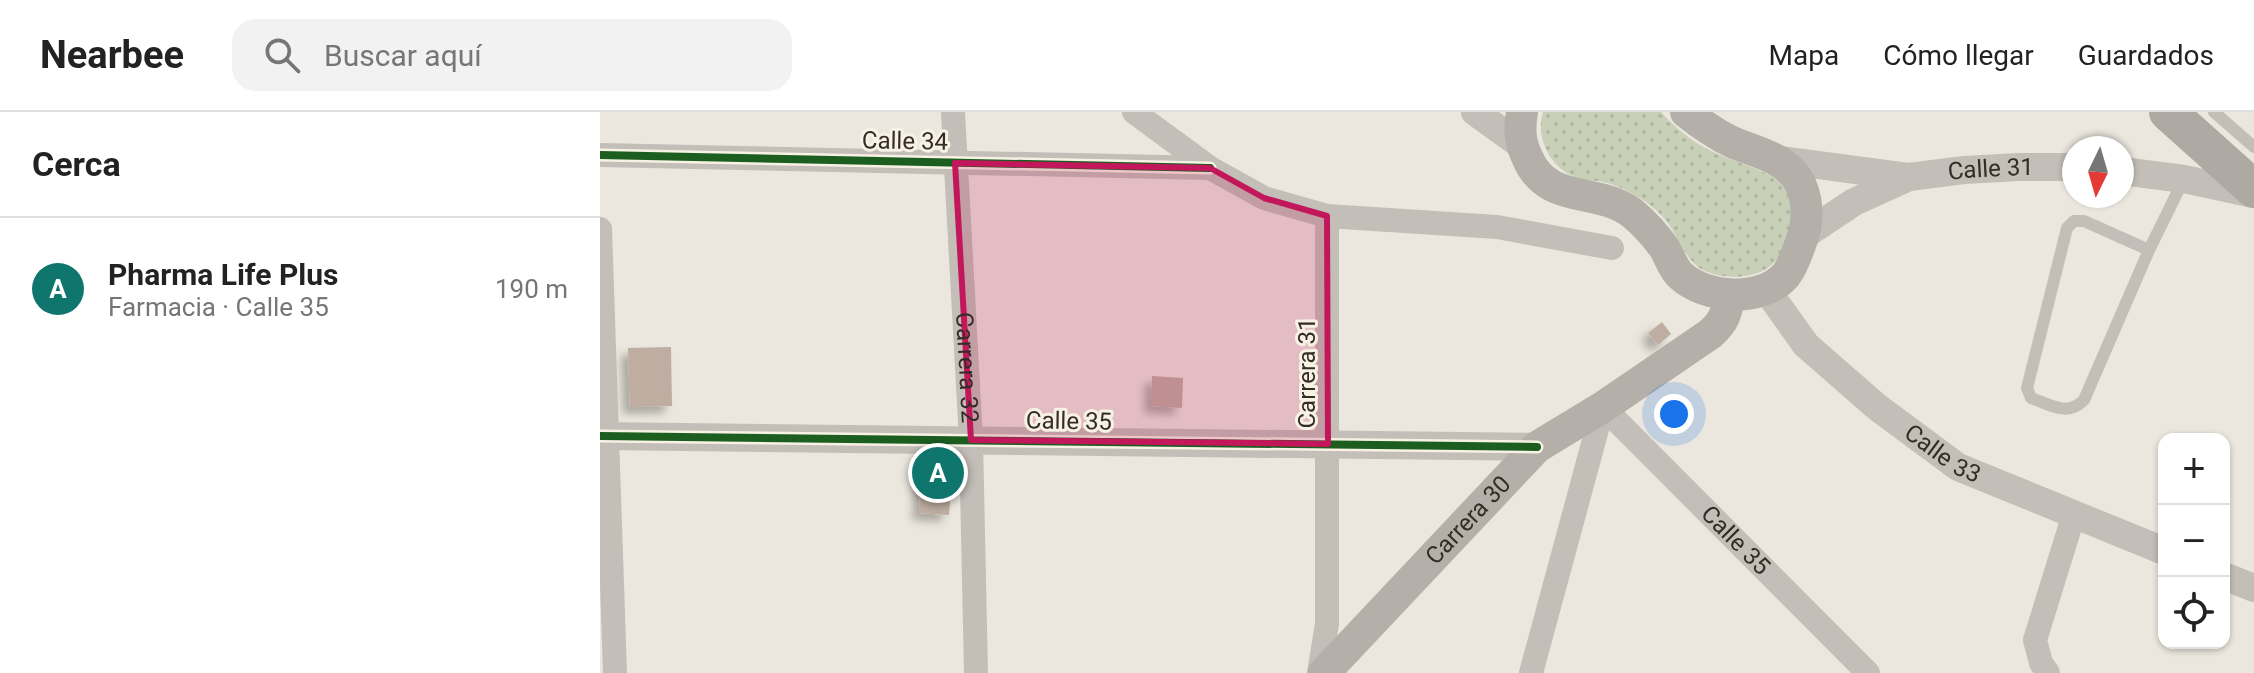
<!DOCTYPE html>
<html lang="es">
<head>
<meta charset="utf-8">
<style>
	:root { --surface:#fff; --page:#f2f2f2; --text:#222; --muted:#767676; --line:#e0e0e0; --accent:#0f766e }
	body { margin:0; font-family:Roboto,sans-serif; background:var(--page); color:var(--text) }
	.controls { position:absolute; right:24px; bottom:24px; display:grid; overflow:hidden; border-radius:16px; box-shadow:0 2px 6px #0004 }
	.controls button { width:72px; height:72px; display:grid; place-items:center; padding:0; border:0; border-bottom:2px solid var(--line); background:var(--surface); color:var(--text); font:40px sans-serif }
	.compass { position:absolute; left:1462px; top:24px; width:72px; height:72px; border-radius:50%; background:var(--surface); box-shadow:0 2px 6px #0004; rotate:185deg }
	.you { position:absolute; left:1074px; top:302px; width:28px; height:28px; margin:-20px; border:6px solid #fff; border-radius:50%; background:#1a73e8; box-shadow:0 0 0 12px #1a73e833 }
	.badge { display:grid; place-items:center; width:52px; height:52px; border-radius:50%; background:var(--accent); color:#fff; font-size:26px; font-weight:700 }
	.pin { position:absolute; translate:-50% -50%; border:4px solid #fff; box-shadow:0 2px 8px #0006 }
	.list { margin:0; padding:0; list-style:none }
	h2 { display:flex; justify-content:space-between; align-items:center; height:104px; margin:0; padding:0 32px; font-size:34px }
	h2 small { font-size:26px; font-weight:400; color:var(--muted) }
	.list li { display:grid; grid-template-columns:52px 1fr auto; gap:24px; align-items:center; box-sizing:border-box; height:144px; padding:0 32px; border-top:2px solid var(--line) }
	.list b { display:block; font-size:30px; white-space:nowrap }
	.list p { margin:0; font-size:26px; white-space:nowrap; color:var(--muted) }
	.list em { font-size:26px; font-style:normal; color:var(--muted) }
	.icon { flex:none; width:44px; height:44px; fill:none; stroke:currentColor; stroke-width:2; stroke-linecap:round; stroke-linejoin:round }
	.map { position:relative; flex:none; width:1654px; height:561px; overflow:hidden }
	header { display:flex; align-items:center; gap:48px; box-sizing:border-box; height:112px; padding:0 40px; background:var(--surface); border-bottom:2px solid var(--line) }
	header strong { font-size:38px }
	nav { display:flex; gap:44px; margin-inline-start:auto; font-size:28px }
	.search { width:560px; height:72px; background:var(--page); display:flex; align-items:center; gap:20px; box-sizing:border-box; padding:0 28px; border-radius:24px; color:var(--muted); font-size:30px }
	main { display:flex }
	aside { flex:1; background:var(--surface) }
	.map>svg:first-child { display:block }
	.grass { fill:url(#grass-dots) }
	.building { fill:#beada0; filter:url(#shadow) }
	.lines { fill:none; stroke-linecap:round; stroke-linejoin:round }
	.service { stroke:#c3beb7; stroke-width:12 }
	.minor { stroke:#c3beb7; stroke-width:24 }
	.tertiary { stroke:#c3beb7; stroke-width:28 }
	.secondary { stroke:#b4afa8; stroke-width:32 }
	.trunk { stroke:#aea9a2; stroke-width:38 }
	.cycleway-casing { stroke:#f8f2e5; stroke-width:13 }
	.cycleway { stroke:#1b5e20; stroke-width:8 }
	.marked { fill:#c2185b; fill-opacity:0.2; stroke:#c2185b; stroke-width:6; stroke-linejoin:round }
	.labels { text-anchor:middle; stroke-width:6; stroke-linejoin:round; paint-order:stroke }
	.street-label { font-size:24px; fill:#342c26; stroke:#f8f2e5 }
</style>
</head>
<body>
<header>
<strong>Nearbee</strong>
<div class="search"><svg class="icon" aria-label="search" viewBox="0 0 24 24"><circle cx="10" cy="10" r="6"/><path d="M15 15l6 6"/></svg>Buscar aquí</div>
<nav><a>Mapa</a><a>Cómo llegar</a><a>Guardados</a></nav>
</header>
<main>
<aside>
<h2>Cerca<small></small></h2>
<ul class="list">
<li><span class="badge">A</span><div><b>Pharma Life Plus</b><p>Farmacia · Calle 35</p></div><em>190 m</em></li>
</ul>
</aside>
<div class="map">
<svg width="1654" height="561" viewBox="0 0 1654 561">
	<defs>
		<pattern id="grass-dots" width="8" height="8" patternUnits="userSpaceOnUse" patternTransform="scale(2)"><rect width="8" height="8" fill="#c9d0b8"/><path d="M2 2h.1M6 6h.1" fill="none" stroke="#adb39e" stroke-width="1.8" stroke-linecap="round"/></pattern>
		<filter id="shadow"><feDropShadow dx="-7" dy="7" stdDeviation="4" flood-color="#0004"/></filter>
	</defs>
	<rect width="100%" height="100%" fill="#ebe7de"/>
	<!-- grass -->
	<path class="grass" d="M943,0H1061C1077,18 1098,34 1120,43C1134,49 1171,60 1180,71C1202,95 1193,140 1166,157C1149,167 1125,167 1107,160C1083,150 1079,121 1062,104C1049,90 1028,78 1011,72C999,68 986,69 975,65C950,55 935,26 943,0Z"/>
	<!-- building -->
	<path class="building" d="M1062,210L1071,222L1058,233L1048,221Z
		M71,235L72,294L30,295L28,236Z
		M552,264L583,266L582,296L551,294Z
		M322,352L353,353L349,403L319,401Z"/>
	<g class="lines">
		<!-- service -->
		<path class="service" d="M1614,0L1654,35
			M1549,138L1484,109H1474L1467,116L1427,276L1431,286C1451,293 1467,305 1484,288L1549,138L1584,67"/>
		<!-- minor -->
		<g class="minor">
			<path id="s1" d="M353,0L371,328L376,561"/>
			<path d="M534,0L610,56L664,86L727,104L897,115L1012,136"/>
			<path d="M0,43L610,56"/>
			<path d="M0,117L15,561"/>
			<path id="s2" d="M1003,295L1268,561"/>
			<path d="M719,561L727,512V104"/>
			<path d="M931,561L1003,295"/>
			<path d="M1448,561L1441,551L1435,528L1474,402"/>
		</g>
		<!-- tertiary -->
		<g class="tertiary">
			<path d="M875,0L922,34"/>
			<path d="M1173,47L1308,65"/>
			<path d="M1522,59L1584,67L1654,82"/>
			<path id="s3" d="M1203,124L1254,90L1309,65L1364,58L1419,55H1474"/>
			<path id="s4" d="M1166,177L1206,233L1277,295L1358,355L1564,439"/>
			<path d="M0,324L937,335"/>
			<path d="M1624,464L1654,476"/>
		</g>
		<!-- secondary -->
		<g class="secondary">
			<path d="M922,0C919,18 920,31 928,47C948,93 998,75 1032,101C1044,111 1056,124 1065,137C1070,146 1073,156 1080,163C1105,187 1162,191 1186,163C1193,154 1197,141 1201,130C1209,110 1209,83 1196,65C1182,45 1153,39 1132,30C1115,22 1101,12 1086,0"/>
			<path id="s5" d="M724,561L937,335L1003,295L1110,222C1124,210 1127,201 1129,183"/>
		</g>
		<!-- trunk -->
		<path class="trunk" d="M1568,0L1654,77"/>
		<defs>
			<path id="cycleway" d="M0,43L610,56
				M0,324L937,335"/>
		</defs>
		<!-- cycleway casing -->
		<use href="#cycleway" class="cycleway-casing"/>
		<!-- cycleway -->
		<use href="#cycleway" class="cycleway"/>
	</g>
	<!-- marked area -->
	<path class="marked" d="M355,51L610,56L664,86L727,104L728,332L371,328Z"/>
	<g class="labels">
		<!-- street labels -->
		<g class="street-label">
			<text transform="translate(305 29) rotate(1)" y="8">Calle 34</text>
			<text dy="8" stroke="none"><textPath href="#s3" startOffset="204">Calle 31</textPath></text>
			<text dy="8" stroke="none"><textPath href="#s1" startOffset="256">Carrera 32</textPath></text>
			<text transform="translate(707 261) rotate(-90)" y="8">Carrera 31</text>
			<text transform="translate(469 309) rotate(1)" y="8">Calle 35</text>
			<text dy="8" stroke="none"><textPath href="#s4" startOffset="244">Calle 33</textPath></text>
			<text dy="8" stroke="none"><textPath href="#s5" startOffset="210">Carrera 30</textPath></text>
			<text dy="8" stroke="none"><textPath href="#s2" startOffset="188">Calle 35</textPath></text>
		</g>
	</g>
</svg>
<div class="controls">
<button>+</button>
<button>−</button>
<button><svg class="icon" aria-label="locate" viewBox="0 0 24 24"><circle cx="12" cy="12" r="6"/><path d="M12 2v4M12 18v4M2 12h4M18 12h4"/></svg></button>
</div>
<svg class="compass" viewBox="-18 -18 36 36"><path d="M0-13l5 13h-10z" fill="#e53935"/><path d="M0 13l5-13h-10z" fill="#767676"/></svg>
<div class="you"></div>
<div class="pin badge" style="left:338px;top:361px">A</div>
</div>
</main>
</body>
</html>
